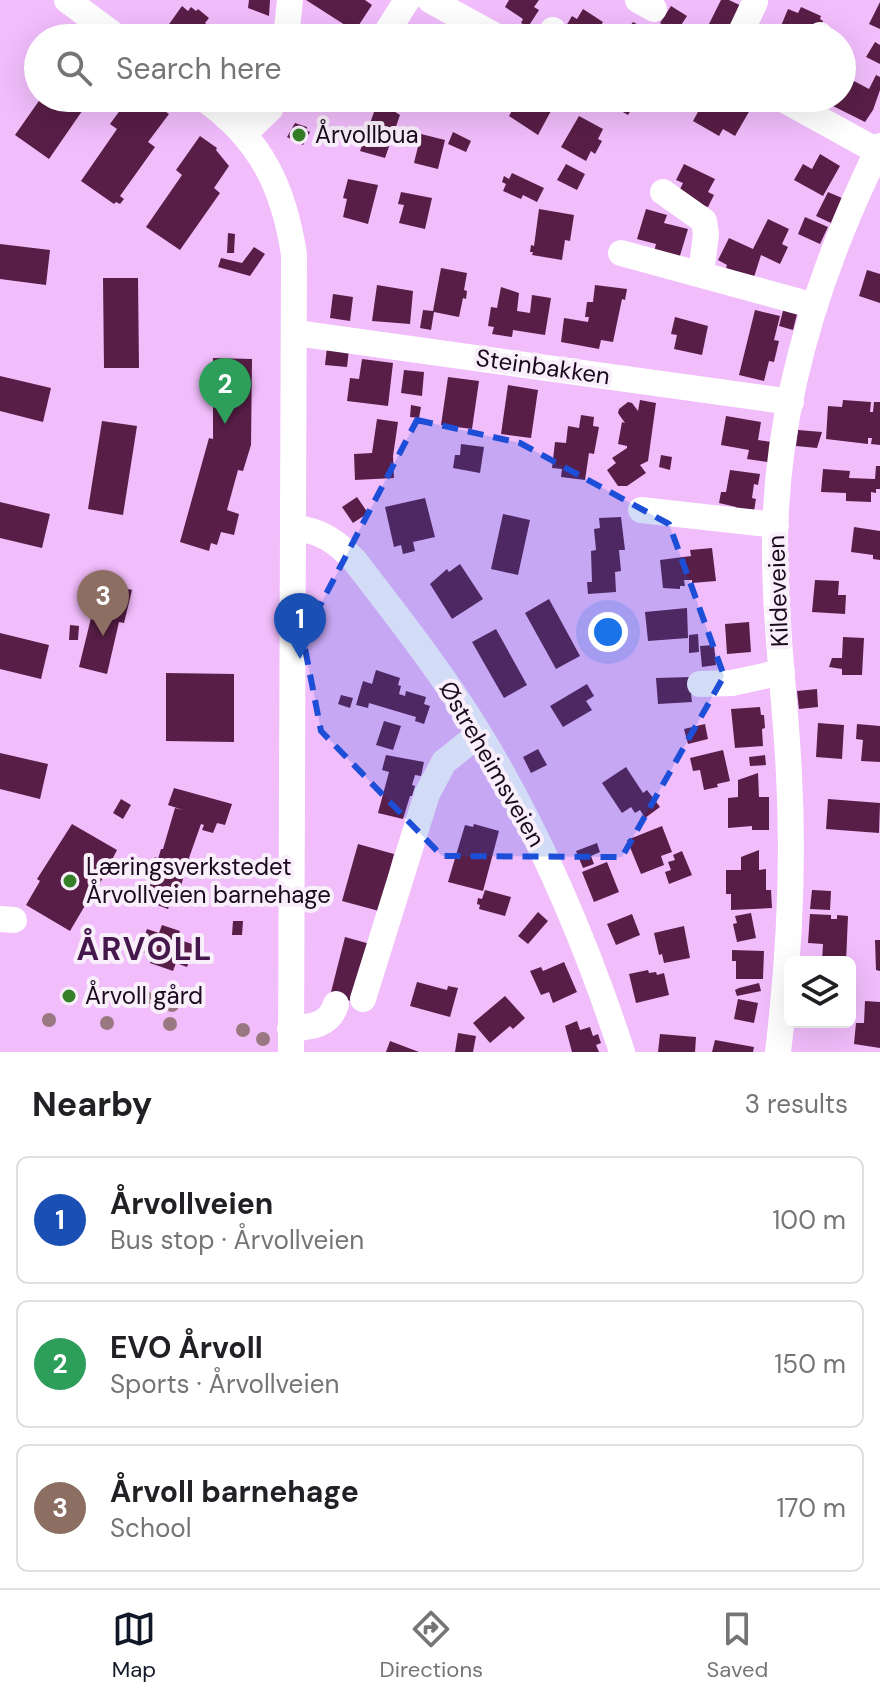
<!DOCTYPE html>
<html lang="en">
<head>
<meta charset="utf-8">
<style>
	:root { --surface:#fff; --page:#f6f6f6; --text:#202124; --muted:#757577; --line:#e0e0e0; --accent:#111827 }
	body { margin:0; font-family:"DM Sans",sans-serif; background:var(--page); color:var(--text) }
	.controls { position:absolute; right:24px; bottom:24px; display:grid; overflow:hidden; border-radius:12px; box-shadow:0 8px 32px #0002 }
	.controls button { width:72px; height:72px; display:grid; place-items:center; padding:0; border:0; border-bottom:2px solid var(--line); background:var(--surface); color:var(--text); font:40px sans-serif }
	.you { position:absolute; left:608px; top:632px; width:28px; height:28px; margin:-20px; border:6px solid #fff; border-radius:50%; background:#1a73e8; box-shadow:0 0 0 12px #1a73e833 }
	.badge { display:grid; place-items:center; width:52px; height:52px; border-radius:50%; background:var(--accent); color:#fff; font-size:26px; font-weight:700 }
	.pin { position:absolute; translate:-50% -66px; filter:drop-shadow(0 2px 4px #0008) }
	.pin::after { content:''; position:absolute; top:42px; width:28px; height:24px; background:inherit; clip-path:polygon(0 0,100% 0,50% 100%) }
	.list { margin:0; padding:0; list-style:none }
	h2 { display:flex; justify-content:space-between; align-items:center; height:104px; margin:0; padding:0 32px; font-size:34px }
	h2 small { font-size:26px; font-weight:400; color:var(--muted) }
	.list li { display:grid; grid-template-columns:52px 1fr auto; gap:24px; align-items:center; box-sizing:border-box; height:128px; margin:0 16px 16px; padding:0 16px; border:2px solid var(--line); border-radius:12px }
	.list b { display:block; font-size:30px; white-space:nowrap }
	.list p { margin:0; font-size:26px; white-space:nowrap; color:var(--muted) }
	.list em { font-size:26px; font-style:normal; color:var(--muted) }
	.icon { flex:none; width:44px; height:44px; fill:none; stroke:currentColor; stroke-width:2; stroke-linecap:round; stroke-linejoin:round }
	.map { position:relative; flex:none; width:880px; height:1052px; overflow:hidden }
	.search { position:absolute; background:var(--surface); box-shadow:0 8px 32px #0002; left:24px; right:24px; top:24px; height:88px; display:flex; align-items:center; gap:20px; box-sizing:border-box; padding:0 28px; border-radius:44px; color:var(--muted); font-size:30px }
	.sheet { height:536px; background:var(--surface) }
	nav { display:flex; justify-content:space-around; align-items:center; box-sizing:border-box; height:112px; border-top:2px solid var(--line); background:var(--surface); font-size:22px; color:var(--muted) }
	nav a { display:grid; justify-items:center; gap:4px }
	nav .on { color:var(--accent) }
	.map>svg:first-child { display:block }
	.building { fill:#591e47 }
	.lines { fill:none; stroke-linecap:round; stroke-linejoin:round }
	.minor { stroke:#fff; stroke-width:26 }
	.tree { fill:#9a7881 }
	.marked { fill:#1d4ed8; fill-opacity:0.2; stroke:#1d4ed8; stroke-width:6; stroke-dasharray:16 10; stroke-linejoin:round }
	.poi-dot { fill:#347f27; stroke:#f9effb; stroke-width:3 }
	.labels { text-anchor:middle; stroke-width:8; stroke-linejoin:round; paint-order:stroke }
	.poi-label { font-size:24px; fill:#1c091f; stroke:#f9effb; text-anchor:start }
	.street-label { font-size:24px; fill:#1c091f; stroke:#f9effb }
	.district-label { font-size:32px; font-weight:bold; letter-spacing:2px; fill:#44184c; stroke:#f9effb }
</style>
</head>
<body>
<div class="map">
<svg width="880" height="1052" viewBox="0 0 880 1052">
	<rect width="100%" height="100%" fill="#f1bdfb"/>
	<!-- building -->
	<path class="building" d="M249,0H270L269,16L248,8Z
		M306,0H365L372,5L353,34L344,28L345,25Z
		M509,0H539L534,7L539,10L528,27L521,23L523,19L505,7Z
		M721,0H729L746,8L732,38H694L698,31L704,34Z
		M880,2V29L869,24Z
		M182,6L188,11L191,7L196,11L198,9L209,18L205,23L220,34L224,29L236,38H182L167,27Z
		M671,6L687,16L676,33L660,23Z
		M801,7L821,16L820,19L823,21L820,29L811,38H776L788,9L798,13Z
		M583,9L603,22L593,38H559L572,16L577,19Z
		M633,22L663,38H621Z
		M875,42L880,45V64L866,57Z
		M876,75L880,77V90L873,110L865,122L831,105L835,98H842L844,80L852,84L854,81L869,89Z
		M41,98H86L89,101L49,159L15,135Z
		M129,98H146L169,114L148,142L155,147L120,196L124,199L120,204L116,202L114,204L81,181L117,129L110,124Z
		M457,98H480L473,109Z
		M532,98H558L538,135L509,116L518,100L528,106Z
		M612,98H638L628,115L609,104Z
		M703,98H729L750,110L735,136L723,129L719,136L693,121L704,101Z
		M378,101L400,115L385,158L360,151Z
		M579,116L603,129L598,139L602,141L595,154L591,151L586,161L561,147Z
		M295,123L307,127L306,130L310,132L303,145L287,137Z
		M453,132L471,141L466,152L448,144Z
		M421,134L445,140L438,169L414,163Z
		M200,136L217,148L216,150L229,166L214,188L220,193L180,250L146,227L182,175L176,170Z
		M820,154L840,166L823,196L794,180L803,164L812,169Z
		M566,164L585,174L577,190L557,180Z
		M684,164L715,179L708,192L714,195L708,207L676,197L683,183L676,180Z
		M512,173L544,188L537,202L523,195L521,199L503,191L506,184L502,182L504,176L509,179Z
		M348,179L378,185L368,224L343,217L347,199L343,198Z
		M401,192L432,198L425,229L399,223L404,205L398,204Z
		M828,192L842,198L831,223L816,216Z
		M539,209L574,215L570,241L565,240L562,260L532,255L533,252H530L531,245L534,246Z
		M646,209L667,215L664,223L688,229L679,259L654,252L656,244L637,239Z
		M805,217L828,227L820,244L798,234Z
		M768,219L789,229L782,244L788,247L780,264L761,255L754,277L726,268L727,265L718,260L729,238L753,249Z
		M228,233L235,234L234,253H227Z
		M0,244L50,250L46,285L0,279Z
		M254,247L265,254L250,276L218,267L221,258L242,263Z
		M441,268L467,273L464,290L467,291L466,299L463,298L459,317L434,312L431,330L420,328L423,310L433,311Z
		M867,270L880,274V303L859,296Z
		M103,278H138L139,368H104Z
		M377,285L413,291L410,324L372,321Z
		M595,285L627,289L625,300L622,299L613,342L601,340L599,349L561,342L564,318L588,322L589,317H585L587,302H593Z
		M501,287L519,293L517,311L530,313L532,295L551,298L545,335L513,330L512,337L492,334L494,327L488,326L491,307L497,308Z
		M333,294L353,297L350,321L330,318Z
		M784,307L798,310L793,330L779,326Z
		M755,310L780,316L774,340L779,341L774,362L769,361L764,381L739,375Z
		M675,317L708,326L702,355L674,349L677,335L671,334Z
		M327,347L349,349L347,367L325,365Z
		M213,358L252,359L251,445L243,471L238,470L227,510L239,514L234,535L221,532L217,545L211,543L209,551L180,542L209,438L213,439Z
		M362,359L393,363L388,406L347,401L350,378L359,379Z
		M404,370L424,372L422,396L401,393Z
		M0,376L51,388L43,422L0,411Z
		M448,377L479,381L472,429L441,425Z
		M508,385L538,390L531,438L501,434Z
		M640,400L656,403L648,461L640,465L646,473L627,486H618L607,470L616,463L612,458L627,448V446L618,444L622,422L625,423L618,413L619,409L628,402L632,403L638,411Z
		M843,400L871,402L870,412H873L874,402H880V445L871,444L872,438H868V444L826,439L828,406L842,407Z
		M411,405L421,407L419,418L410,417Z
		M581,415L594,417L593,426L599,427L594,454L589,453L585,480L561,477L562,469L552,468L555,442L566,443L568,426L579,428Z
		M726,416L761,422L758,440L771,442L768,462L747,459L749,450L721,445Z
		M377,419L398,422L393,456L394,478L355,480L354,454L372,453Z
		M102,421L137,426L123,515L88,509Z
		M798,430L822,432L817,448L796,446Z
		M461,444L484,447L480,473L453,468L455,455H460Z
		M661,455L672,457L670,470L659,467Z
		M876,466H880V489H876V493L871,492V502L846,501V493L821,492L823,469L850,471L849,478L875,479Z
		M730,470L760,474L758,485L754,484L752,498L756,499L753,517L735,514L736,507L719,503L721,492H726Z
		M357,497L368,513L353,523L342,507Z
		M425,498L435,537L413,542L415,551L403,554L401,545L394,547L385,507Z
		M0,502L50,514L42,548L0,538Z
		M503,514L530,520L518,575L491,569Z
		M621,517L625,550H619L621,571L615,572L616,592L588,594L587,582H592L591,551L596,550L594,529L600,528L599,518Z
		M854,527L880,531V560L873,559V555L851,552Z
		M712,548L716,581L692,583V580H684L685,586H680V589L663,588L660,560L691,556L690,550Z
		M460,564L483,599L452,619L430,584L447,569L449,572Z
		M815,580L839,581L838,595H846L845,614L812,612Z
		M105,583L132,590L124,623L119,622L107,674L79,667L92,614L98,615Z
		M549,599L580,656L556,669L525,613Z
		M687,608L688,638L648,641L645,612Z
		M749,622L751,652L727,654L725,624Z
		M70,625L79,626L78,640H69Z
		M496,629L527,685L504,698L472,642Z
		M0,633L49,645L41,679L0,669Z
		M698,634L699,652L689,653V635Z
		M843,637L864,638L862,675H842V669L829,667L832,658H842Z
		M714,645L716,665L702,667L700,646Z
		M376,670L400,678L398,685L401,686L399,694L405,696L406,691L426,697L424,704L430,706L424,724L415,721L416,717L369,703L368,708L356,705L363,681L372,684Z
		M166,673L234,674V742L166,741Z
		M691,677L695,693L691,694L692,702L658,704L656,678Z
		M587,684L594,696L586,701L592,710L563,727L550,706Z
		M817,689L818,707L799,709L797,691Z
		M341,695L353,698L350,708L338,704Z
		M760,707L761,715H764L765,728L762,729L763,746L735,748L731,709Z
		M384,721L401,726L393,750L376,745Z
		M818,723L844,725L842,759L816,757Z
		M705,724L708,739L688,744L684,729Z
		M857,724L880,726V762L861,761L863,740L856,739Z
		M538,749L547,765L531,773L523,757Z
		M723,750L730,781L717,784L718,787L704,790L700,770L693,771L690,758Z
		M0,753L48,764L40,799L0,789Z
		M386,755L424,762L421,776L415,775L412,785L415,786L412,796H410L403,819L378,813L389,772L382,770Z
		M765,755L766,765L750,766L749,757Z
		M626,767L643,793L647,790L660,807L645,818L640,810L635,813L631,807L622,813L602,783Z
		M758,773L759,797H769V830H752V826L728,828V798L738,797V780Z
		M174,788L232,804L225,825L217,823L213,833L202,830L204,825L201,824L189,858L192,859L191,865L187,863L180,890H178L176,894L181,895L179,901L172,898L168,909L146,901L150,881L147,879L155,857L158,859L161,849H163L175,808L183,810L168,805Z
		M121,799L131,805L123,819L113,813Z
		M828,799L880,803L879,833L826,829Z
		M72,824L117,850L92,899L90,897L70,931L26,905L40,881L37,879Z
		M474,824L499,831L483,891L448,882L465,825L473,827Z
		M662,826L672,852L661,856L664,865L641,874L627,840Z
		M597,843L600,852L591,856L594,864L583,868L576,851Z
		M358,844L394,854L379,911L342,901Z
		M759,850V870L766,869V890H771L772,908L731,910V894H726V870H741V857Z
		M682,851L692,875L669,884L665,872L671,870L668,862L675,860L673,855Z
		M607,862L619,892L594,902L582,872Z
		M485,890L511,897L505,916L479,909L480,905L477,904L478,898L482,899Z
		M812,890L831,891L830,910L810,909Z
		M538,912L548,921L528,944L518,936Z
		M751,913L756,938L737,942L733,924L737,923L735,916Z
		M632,914L640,935L616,945L607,924Z
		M810,914L831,915V919H837V915L848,916L846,962H822L823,944L808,943Z
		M233,921H243L242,935H232Z
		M162,925L180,931L177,939L195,945L187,967L176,963L173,971L150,963L153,956L139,951L147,929L159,933Z
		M684,926L690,958L664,963L662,954L659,955L654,933Z
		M345,937L370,944L355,1002L330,996Z
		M875,940H880V971L876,970Z
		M732,950L764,951L763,979H736V961H732Z
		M564,962L577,992L553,1003L549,992L541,995L530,971L541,967L543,971Z
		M648,970L649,973L656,972L657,975L664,973L669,995L636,1003L629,974Z
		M417,982L447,990L448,986L458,988L450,1017L410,1006Z
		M759,983L761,991L737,996L735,990L739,988Z
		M505,996L525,1018L513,1029L510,1026L490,1043L473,1023Z
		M738,999L758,1003L754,1023L734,1019Z
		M865,1001L880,1002V1048L854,1044L856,1023H864Z
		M577,1021L580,1030L590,1027L593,1036L598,1034L601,1043L596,1045L599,1052H572L565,1026Z
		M458,1033L476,1036L473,1052H455Z
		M660,1034L696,1037L695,1052H658Z
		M715,1040L754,1047L753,1052H712Z
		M390,1041L419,1052H386Z"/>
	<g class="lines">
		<!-- minor -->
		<path class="minor" d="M67,0L118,38
			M430,0L499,38
			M638,0L654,9
			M286,38L290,0
			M383,38L407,0
			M548,38L553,30
			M738,38L755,2
			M818,38L820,35
			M203,98C260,138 284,187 294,255L291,1052
			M781,98L877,151
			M227,118L251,98
			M244,134L270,109L275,98
			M663,192L704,221L706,234L701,274
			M621,253L815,306
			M296,333L791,402
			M641,510L776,525
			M294,528C321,530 337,542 355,561C398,617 443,674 480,735C540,834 586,942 622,1052
			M700,684L732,683L782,672
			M0,919L14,920
			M363,999L427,794L444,762L479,734
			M290,1029C310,1027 330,1026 336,1004
			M778,1052C789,960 794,868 789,775C785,687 771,598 776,509C783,383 824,259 880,146"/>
	</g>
	<!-- trees -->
	<g class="tree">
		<circle cx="146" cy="998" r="7"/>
		<circle cx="172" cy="1005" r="7"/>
		<circle cx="49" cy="1020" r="7"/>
		<circle cx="107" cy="1023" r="7"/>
		<circle cx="170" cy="1024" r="7"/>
		<circle cx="243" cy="1030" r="7"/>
		<circle cx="263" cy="1039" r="7"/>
	</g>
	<!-- marked area -->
	<path class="marked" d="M417,420L520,443L669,524L724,676L622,857L442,856L321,731L303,638Z"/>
	<!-- markers -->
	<g class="poi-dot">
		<circle cx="299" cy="135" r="8"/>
		<circle cx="70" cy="881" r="8"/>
		<circle cx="69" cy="996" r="8"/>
	</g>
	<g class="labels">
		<!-- poi labels -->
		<g class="poi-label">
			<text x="315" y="143">Årvollbua</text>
			<text x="86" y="875">Læringsverkstedet<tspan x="86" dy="28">Årvollveien barnehage</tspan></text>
			<text x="85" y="1004">Årvoll gård</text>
		</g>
		<!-- street labels -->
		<g class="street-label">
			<text transform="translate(543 367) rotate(8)" y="8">Steinbakken</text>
			<text transform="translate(778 591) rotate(-92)" y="8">Kildeveien</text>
			<text transform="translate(492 764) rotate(60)" y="8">Østreheimsveien</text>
		</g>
		<!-- district labels -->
		<g class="district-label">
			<text x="145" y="960">ÅRVOLL</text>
		</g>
	</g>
</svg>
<div class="controls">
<button><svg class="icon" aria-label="layers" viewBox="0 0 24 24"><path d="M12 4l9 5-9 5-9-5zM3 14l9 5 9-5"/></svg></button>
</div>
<div class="you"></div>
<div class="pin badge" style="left:300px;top:659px;background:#1a4fb4">1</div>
<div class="pin badge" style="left:225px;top:424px;background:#2e9e5b">2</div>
<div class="pin badge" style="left:103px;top:636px;background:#8d6e63">3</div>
<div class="search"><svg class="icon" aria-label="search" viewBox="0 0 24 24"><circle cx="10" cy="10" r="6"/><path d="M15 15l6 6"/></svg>Search here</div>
</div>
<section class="sheet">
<h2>Nearby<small>3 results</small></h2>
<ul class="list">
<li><span class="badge" style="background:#1a4fb4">1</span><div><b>Årvollveien</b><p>Bus stop · Årvollveien</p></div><em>100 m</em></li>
<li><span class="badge" style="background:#2e9e5b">2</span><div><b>EVO Årvoll</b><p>Sports · Årvollveien</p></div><em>150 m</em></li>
<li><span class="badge" style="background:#8d6e63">3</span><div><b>Årvoll barnehage</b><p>School</p></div><em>170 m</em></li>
</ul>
</section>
<nav>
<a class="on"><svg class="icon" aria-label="map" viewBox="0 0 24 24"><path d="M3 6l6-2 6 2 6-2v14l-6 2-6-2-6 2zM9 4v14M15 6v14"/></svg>Map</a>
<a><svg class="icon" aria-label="directions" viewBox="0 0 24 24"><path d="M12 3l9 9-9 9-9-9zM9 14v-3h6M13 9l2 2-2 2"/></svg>Directions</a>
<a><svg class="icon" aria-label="saved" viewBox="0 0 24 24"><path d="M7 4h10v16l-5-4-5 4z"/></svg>Saved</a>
</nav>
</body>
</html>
